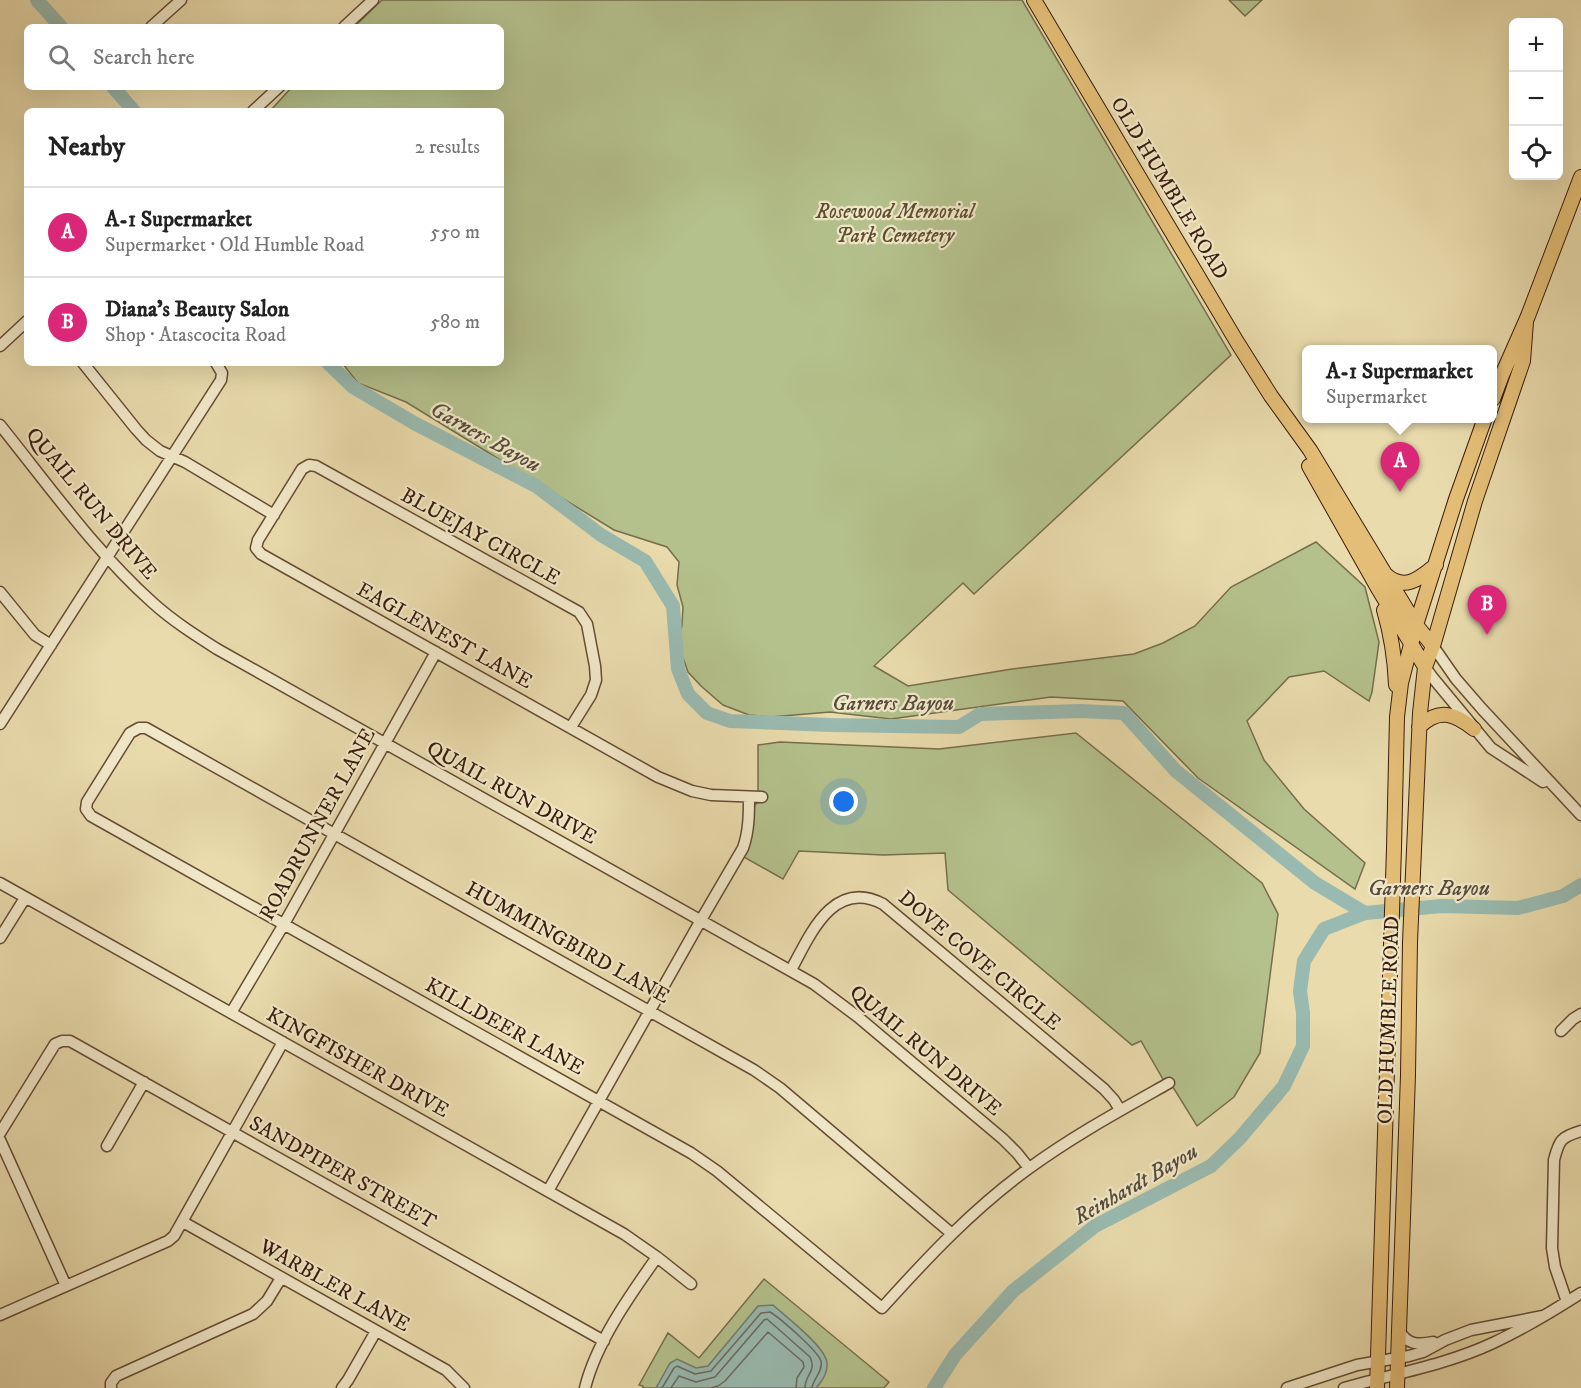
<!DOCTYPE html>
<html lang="en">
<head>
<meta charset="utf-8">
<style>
	:root { --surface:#fff; --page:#f2f2f2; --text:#222; --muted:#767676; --line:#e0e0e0; --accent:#db2777 }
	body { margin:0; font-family:"IM FELL DW Pica",serif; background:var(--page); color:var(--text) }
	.controls { position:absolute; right:18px; top:18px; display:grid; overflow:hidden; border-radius:9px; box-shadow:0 6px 24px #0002 }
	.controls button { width:54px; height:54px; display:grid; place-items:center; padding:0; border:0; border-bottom:2px solid var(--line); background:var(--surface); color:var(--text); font:30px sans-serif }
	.you { position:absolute; left:844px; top:802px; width:21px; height:21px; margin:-15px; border:4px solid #fff; border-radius:50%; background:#1a73e8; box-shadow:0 0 0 9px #1a73e833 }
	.badge { display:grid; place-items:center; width:39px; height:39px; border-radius:50%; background:var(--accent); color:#fff; font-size:20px; font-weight:700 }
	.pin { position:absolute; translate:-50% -50px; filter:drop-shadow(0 2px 3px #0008) }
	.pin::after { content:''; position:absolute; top:32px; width:21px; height:18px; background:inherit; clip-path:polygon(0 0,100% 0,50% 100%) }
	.popup { position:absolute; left:1302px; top:345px; width:195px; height:78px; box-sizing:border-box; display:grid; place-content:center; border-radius:9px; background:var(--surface); filter:drop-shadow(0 2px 4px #0005); font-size:20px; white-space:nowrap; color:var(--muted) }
	.popup b { font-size:22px; color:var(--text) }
	.popup::after { content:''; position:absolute; left:50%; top:100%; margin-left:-12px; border:12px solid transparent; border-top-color:var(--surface) }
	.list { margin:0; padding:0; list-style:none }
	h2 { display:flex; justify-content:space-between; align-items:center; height:78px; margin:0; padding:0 24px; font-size:26px }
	h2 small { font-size:20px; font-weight:400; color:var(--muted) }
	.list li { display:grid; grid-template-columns:39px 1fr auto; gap:18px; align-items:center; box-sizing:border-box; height:90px; padding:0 24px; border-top:2px solid var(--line) }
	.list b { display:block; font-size:22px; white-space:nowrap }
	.list p { margin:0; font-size:20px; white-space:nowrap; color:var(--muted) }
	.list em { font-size:20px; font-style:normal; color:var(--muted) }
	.icon { flex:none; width:33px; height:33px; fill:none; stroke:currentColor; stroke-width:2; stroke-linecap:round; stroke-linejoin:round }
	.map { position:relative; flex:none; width:1581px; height:1388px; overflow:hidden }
	.search { position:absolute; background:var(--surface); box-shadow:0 6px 24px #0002; left:24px; top:24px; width:480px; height:66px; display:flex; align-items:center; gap:15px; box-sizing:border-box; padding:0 21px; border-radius:9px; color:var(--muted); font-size:22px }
	.panel { position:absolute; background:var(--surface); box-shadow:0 6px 24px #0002; left:24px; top:108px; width:480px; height:258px; border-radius:9px }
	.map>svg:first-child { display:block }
	.green { fill:#b4c18c; stroke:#766e4c; stroke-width:1.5 }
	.water { fill:#99bab0; stroke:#737b6e; stroke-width:1.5 }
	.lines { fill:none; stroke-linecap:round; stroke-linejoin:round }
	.shore { stroke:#696b5e; stroke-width:1.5 }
	.river { stroke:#99bab0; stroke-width:14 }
	.minor-casing { stroke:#654c34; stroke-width:13 }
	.major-casing { stroke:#391c0c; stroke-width:16 }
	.minor { stroke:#f1e8c9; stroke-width:10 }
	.major { stroke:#e4be76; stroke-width:14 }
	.labels { text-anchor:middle; stroke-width:4.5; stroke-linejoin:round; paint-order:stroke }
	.street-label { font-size:21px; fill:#391c0c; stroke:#f1e8c9 }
	.park-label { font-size:21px; font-style:italic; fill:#5e4e32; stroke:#f1e8c9 }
	.water-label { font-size:22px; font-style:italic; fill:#564b3d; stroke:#f1e8c9 }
</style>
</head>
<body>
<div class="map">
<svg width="1581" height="1388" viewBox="0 0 1581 1388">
	<rect width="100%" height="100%" fill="#e9dbac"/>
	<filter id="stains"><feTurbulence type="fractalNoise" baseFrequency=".00333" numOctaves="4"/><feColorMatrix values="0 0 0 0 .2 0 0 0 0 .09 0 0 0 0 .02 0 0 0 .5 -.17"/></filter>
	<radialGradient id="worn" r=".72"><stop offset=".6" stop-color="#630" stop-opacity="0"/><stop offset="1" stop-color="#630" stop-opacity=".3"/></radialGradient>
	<!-- green -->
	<path class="green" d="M382,0H1022L1231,355L974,594L963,583L874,666L908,686L1012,669L1134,654L1163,643L1195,626L1231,587L1316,542L1365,587L1379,642L1372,692L1369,701L1324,671L1289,677L1247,721L1264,760L1304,809L1365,863L1355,889L1198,778L1123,701L1051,697L891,719L830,712L771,717L749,715L723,705L701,686L688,672L679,646L682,624L683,607L677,585L679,562L667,547L614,530L406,402L358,383L342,363H501V111H270L292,87H501V27H354Z
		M1229,0H1262L1245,16Z
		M1076,733L1262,883L1278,914L1260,1053L1234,1097L1197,1126L1168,1079L1164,1081L1141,1041L1132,1045L948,890L945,853L883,855L799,851L783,879L742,856L755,805L758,802V745L780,742L939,749Z
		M764,1279L889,1382L884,1388H643V1386L639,1385L668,1333L699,1358Z"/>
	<!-- water -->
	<path class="water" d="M773,1305C785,1316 826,1347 827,1363C828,1373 822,1381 816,1388H656L670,1363L677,1359L696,1368L708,1366L758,1306Z"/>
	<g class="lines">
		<!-- shore -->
		<path class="shore" d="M662,1388L674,1368L677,1366L695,1374L711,1371L761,1313L770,1312C780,1318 818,1351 821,1361C823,1372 813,1379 812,1388
			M671,1388L679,1376L696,1382L715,1377L764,1320L767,1319L810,1357C817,1372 805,1374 805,1388
			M711,1388L718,1386L725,1381L768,1332L803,1362L804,1367L797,1378L796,1388"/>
		<!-- river -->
		<path class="river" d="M37,0L61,27
			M113,87L134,111
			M328,363L353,387L414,423L536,486L601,535L645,561L673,606L678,669L688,694L707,713L730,721L830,725L959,727L980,714L1080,711L1124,713L1176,771L1315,883L1365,913L1442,906L1518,908L1563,896L1581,885
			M934,1388L955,1355L1013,1291L1095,1226L1211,1166L1240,1138L1284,1086L1303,1046V1013L1300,991L1304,961L1324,929L1365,913"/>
		<defs>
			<path id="minor" d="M151,27L181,0
				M344,27L373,0
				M253,111L279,87
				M0,346L27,321
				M83,363L136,429L146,440L160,451L185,462L274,515
				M0,425C49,486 95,551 153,603C173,621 195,635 217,649L814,984L858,1017L1003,1139L1017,1153L1029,1168
				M0,592L35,635L51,645
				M1433,646L1456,679L1482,709L1581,815
				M1425,667L1433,678L1491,748L1543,782
				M0,724L221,380L222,373L216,363
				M571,727L591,695L596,680L595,666L587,624L579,612L316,466L309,465L302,469L258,540L256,548L261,554L658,777L692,791L711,795L762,797
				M0,883L624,1234L657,1257L691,1284
				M0,938L25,898
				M791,970C810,935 833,878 883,904L1104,1089L1114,1100L1120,1110
				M231,1013L284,924L436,652
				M1561,1031L1573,1019L1581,1014
				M0,1133L55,1044L62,1041H70L604,1341
				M0,1140L66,1286
				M107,1146L144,1082
				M548,1191L701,920L743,848C749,831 749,814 749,797
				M183,1222L446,1370L464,1388
				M951,1233L780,1088L754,1070L146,728H139L130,733L87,802L86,809L91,816L691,1153L717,1171L882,1308C928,1257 973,1209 1028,1169C1073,1136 1121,1110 1169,1083
				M1567,1302L1555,1267L1552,1248L1554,1160C1559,1140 1561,1137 1581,1131
				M0,1315L168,1241L174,1236L283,1042
				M1399,1330C1407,1345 1418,1345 1433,1342
				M111,1388V1383L116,1376L253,1314L267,1301L281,1278
				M342,1388L348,1380L376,1331
				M585,1388C596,1343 630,1295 657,1257
				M1287,1388L1357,1365L1409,1356L1423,1352L1445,1340L1471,1330L1543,1316
				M1344,1388C1393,1374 1446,1365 1493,1343C1523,1329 1553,1311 1581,1293"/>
			<path id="major" d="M1034,0L1237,342L1271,396L1310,450L1416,625L1433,646
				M1493,399L1502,375L1528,316L1581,177
				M1309,466L1379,590L1425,667
				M1386,575C1405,592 1420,578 1436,565
				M1384,610C1391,634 1395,660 1396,685
				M1419,727C1439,707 1455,714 1474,729
				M1377,1388L1394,848L1397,717L1401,683L1416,625L1456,499L1485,418
				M1397,1388L1408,1075L1410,942L1418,758L1420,713L1425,667L1433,646L1475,501L1523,361L1526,322"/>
		</defs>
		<!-- minor casing -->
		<use href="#minor" class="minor-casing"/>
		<!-- major casing -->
		<use href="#major" class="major-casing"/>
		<!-- minor -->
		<use href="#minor" class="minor"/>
		<!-- major -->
		<use href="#major" class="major"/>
	</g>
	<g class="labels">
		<!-- street labels -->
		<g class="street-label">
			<text transform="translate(1170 188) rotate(59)" y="7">OLD HUMBLE ROAD</text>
			<text transform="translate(92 503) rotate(50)" y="7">QUAIL RUN DRIVE</text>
			<text transform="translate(481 536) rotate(29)" y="7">BLUEJAY CIRCLE</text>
			<text transform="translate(445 635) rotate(29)" y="7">EAGLENEST LANE</text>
			<text transform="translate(512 792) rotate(29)" y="7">QUAIL RUN DRIVE</text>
			<text transform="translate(317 824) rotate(-61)" y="7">ROADRUNNER LANE</text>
			<text transform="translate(568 942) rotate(29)" y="7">HUMMINGBIRD LANE</text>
			<text transform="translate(980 960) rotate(40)" y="7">DOVE COVE CIRCLE</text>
			<text transform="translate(1388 1020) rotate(-88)" y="7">OLD HUMBLE ROAD</text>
			<text transform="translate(505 1026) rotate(29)" y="7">KILLDEER LANE</text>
			<text transform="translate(926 1050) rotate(40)" y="7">QUAIL RUN DRIVE</text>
			<text transform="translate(358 1062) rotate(29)" y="7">KINGFISHER DRIVE</text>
			<text transform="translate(343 1172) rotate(29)" y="7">SANDPIPER STREET</text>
			<text transform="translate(335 1285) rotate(29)" y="7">WARBLER LANE</text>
		</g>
		<!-- park labels -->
		<g class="park-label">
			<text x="895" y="218">Rosewood Memorial<tspan x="895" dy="24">Park Cemetery</tspan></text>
		</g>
		<!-- water labels -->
		<g class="water-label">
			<text transform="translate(486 436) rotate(29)" y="8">Garners Bayou</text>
			<text x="893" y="710">Garners Bayou</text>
			<text x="1429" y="895">Garners Bayou</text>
			<text transform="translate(1135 1183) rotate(-30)" y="8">Reinhardt Bayou</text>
		</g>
	</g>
	<rect width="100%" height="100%" filter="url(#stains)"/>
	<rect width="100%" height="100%" fill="url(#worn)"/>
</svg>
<div class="controls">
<button>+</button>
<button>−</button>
<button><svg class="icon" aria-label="locate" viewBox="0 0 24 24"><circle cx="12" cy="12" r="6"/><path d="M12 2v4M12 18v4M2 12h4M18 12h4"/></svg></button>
</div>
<div class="you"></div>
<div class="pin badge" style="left:1400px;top:492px">A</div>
<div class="popup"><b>A-1 Supermarket</b>Supermarket</div>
<div class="pin badge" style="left:1487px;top:635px">B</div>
<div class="search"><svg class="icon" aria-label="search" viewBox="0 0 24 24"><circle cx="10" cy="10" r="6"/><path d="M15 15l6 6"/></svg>Search here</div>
<section class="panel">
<h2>Nearby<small>2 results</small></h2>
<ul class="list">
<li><span class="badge">A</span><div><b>A-1 Supermarket</b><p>Supermarket · Old Humble Road</p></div><em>550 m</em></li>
<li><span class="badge">B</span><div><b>Diana's Beauty Salon</b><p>Shop · Atascocita Road</p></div><em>580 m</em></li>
</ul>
</section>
</div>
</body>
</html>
